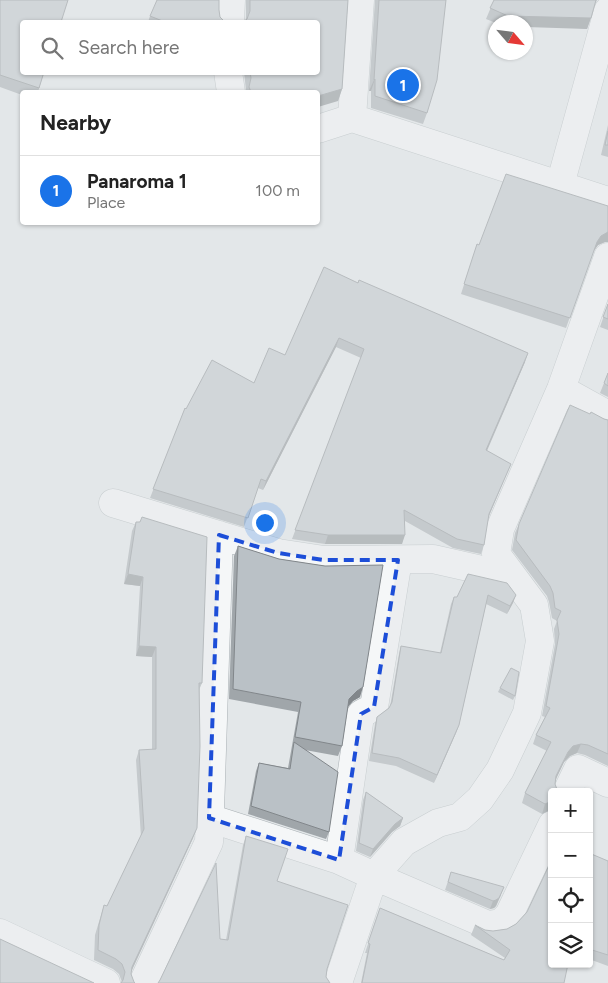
<!DOCTYPE html>
<html lang="en">
<head>
<meta charset="utf-8">
<style>
	:root { --surface:#fff; --page:#f2f2f2; --text:#222; --muted:#767676; --line:#e0e0e0; --accent:#1a73e8 }
	body { margin:0; font-family:Figtree,sans-serif; background:var(--page); color:var(--text) }
	.controls { position:absolute; right:15px; bottom:15px; display:grid; overflow:hidden; border-radius:5px; box-shadow:0 1px 4px #0004 }
	.controls button { width:45px; height:45px; display:grid; place-items:center; padding:0; border:0; border-bottom:1px solid var(--line); background:var(--surface); color:var(--text); font:25px sans-serif }
	.compass { position:absolute; left:488px; top:15px; width:45px; height:45px; border-radius:50%; background:var(--surface); box-shadow:0 1px 4px #0004; rotate:118deg }
	.you { position:absolute; left:264px; top:522px; width:18px; height:18px; margin:-12px; border:4px solid #fff; border-radius:50%; background:#1a73e8; box-shadow:0 0 0 8px #1a73e833 }
	.badge { display:grid; place-items:center; width:32px; height:32px; border-radius:50%; background:var(--accent); color:#fff; font-size:16px; font-weight:700 }
	.pin { position:absolute; translate:-50% -50%; border:2px solid #fff; box-shadow:0 1px 5px #0006 }
	.list { margin:0; padding:0; list-style:none }
	h2 { display:flex; justify-content:space-between; align-items:center; height:65px; margin:0; padding:0 20px; font-size:21px }
	h2 small { font-size:16px; font-weight:400; color:var(--muted) }
	.list li { display:grid; grid-template-columns:32px 1fr auto; gap:15px; align-items:center; box-sizing:border-box; height:70px; padding:0 20px; border-top:1px solid var(--line) }
	.list b { display:block; font-size:19px; white-space:nowrap }
	.list p { margin:0; font-size:16px; white-space:nowrap; color:var(--muted) }
	.list em { font-size:16px; font-style:normal; color:var(--muted) }
	.icon { flex:none; width:28px; height:28px; fill:none; stroke:currentColor; stroke-width:2; stroke-linecap:round; stroke-linejoin:round }
	.map { position:relative; flex:none; width:608px; height:983px; overflow:hidden }
	.search { position:absolute; background:var(--surface); box-shadow:0 1px 4px #0004; left:20px; top:20px; width:300px; height:55px; display:flex; align-items:center; gap:12px; box-sizing:border-box; padding:0 18px; border-radius:5px; color:var(--muted); font-size:19px }
	.panel { position:absolute; background:var(--surface); box-shadow:0 1px 4px #0004; left:20px; top:90px; width:300px; height:135px; border-radius:5px }
	.map>svg:first-child { display:block }
	.lines { fill:none; stroke-linecap:round; stroke-linejoin:round }
	.minor-casing { stroke:#a8afb3; stroke-width:29 }
	.minor { stroke:#f5f7f8; stroke-width:28 }
	.wall { fill:#a0a6aa }
	.shaded-wall { fill:#82878b }
	.building { fill:#bac1c6; stroke:#82878b }
	.marked { fill:none; stroke:#1d4ed8; stroke-width:4; stroke-dasharray:10 6; stroke-linejoin:round }
</style>
</head>
<body>
<div class="map">
<svg width="608" height="983" viewBox="0 0 608 983">
	<rect width="100%" height="100%" fill="#e3e7e9"/>
	<g class="lines">
		<defs>
			<path id="minor" d="M230,22L231,0
				M228,72L231,92
				M352,118L360,0
				M318,129L352,118L608,201
				M560,185L608,11
				M561,389L608,415
				M113,503L278,553L324,560L433,559L513,577
				M398,560L374,707L361,714L360,716L339,860L374,876L488,925L501,923L509,915L552,825
				M567,792L578,769L608,783
				M209,818L339,860
				M0,933L106,983
				M143,983L209,842L219,535
				M338,983L374,876L404,842L438,823L460,817L480,799L500,770L527,713L540,641L534,605L496,554L500,529L561,389L608,257"/>
		</defs>
		<!-- minor casing -->
		<use href="#minor" class="minor-casing"/>
		<!-- minor -->
		<use href="#minor" class="minor"/>
	</g>
	<!-- wall -->
	<path class="wall" d="M0,0L44,72L38,92H22V95L0,87Z
		M246,0H348L342,89L338,101L318,92H246V90L244,72H318L246,20Z
		M375,0H446L427,113L423,124L371,108V91H369Z
		M494,0H597L595,4L587,29L526,22L496,23L486,19Z
		M219,10L220,17L225,22H148L150,16Z
		M608,125V157L601,155Z
		M607,206H608V242H605L598,245L593,252L566,328L461,294L477,244L479,245Z
		M359,280L525,362L487,451L511,464L488,516L484,545L481,554L453,548L405,521L402,544H325L292,539L361,358L336,347L263,490L258,488L244,527L150,498L185,408L186,409L254,383L285,355L358,282Z
		M608,304V330L600,327Z
		M608,373V397L600,393Z
		M590,414L608,420V766L585,755L577,753L570,756L564,762L556,779L550,810L542,814L522,803L525,793L547,751L533,744L536,735L545,717L542,716L555,644L554,629L557,621L552,618L549,602L547,596L512,550L515,533L519,524Z
		M136,522L202,683L199,690L193,838L132,970L122,982L119,974L113,969L94,960L95,935L104,905L107,906L141,837L136,760L139,750H152V657L136,656L140,586L124,584L132,531Z
		M238,546L279,559L325,566L360,697L353,701L348,706L342,746L338,756L305,750L329,832L326,839L248,814L256,771L259,763L288,768L298,712L229,699L234,556Z
		M468,574L516,595L507,614L486,604L459,725L434,783L396,766L369,761L375,724L377,717L390,707L399,654L401,646L440,653L451,604L454,597H457Z
		M500,688L515,696L513,700L498,692Z
		M366,792L403,818L400,826L392,832L370,857L356,851L363,800Z
		M246,836L277,881L327,969L326,977L220,939L226,940L243,845Z
		M589,853L608,861V966L589,959Z
		M451,872L501,895L496,906L494,908L490,909L445,890Z
		M380,908L504,960L505,958L471,935L475,925L485,930L493,931L507,929L516,924L527,912L564,983H361L367,953H365Z"/>
	<!-- shaded-wall -->
	<path class="shaded-wall" d="M508,16L591,18L587,29L526,27V22H506Z
		M375,79L371,91H369L374,80Z
		M342,89L338,101L318,107V96Z
		M608,232V242H605L598,245L593,252L597,242L601,236Z
		M339,338L336,347L263,490L266,481Z
		M528,353L525,362L483,459L486,450Z
		M511,464L507,473L486,523L489,514Z
		M328,535H405L402,544H325Z
		M128,574L143,577L140,586L124,584Z
		M516,595L513,603L507,614L510,606Z
		M139,646L156,647L152,657L136,656Z
		M363,687L360,697L353,701L346,709L349,699L357,691Z
		M459,725L456,733L434,783L437,775Z
		M581,744L577,753L570,756L564,762L553,785L556,776L568,752L573,746Z
		M552,801V810H550L542,814L545,804Z
		M403,818L400,826L392,832L370,857L373,849L395,824Z
		M197,828L193,838L129,976L132,967Z
		M504,887L496,906L494,908L490,909L493,901Z"/>
	<!-- building -->
	<path class="building" d="M0,0H68L61,22H22V72H44L39,88L0,75Z
		M157,0H219V10L220,17L225,22H165L150,16Z
		M250,0H348L342,89L318,96V92H251L249,87L251,78L250,72H318V22H243L247,19L250,11Z
		M379,0H446L437,80L427,113L375,96V79L374,80Z
		M494,0H596L591,18L508,16L490,8Z
		M608,131V145H605Z
		M506,174L608,206V232L601,236L597,242L570,318L464,284L477,244L479,245Z
		M324,267L358,283L359,280L528,353L486,450L511,464L489,514L484,545L457,539L404,510L405,535H328L295,530L364,349L339,338L266,481L261,479L248,518L153,489L185,408L186,409L212,360L254,383L269,348L285,355Z
		M608,304V319L603,317Z
		M608,373V386L604,383Z
		M570,405L590,414L591,412L604,419L608,420V754L588,745L581,744L573,746L568,752L556,776L555,784L558,792H552V801L545,804L525,793L551,742L536,735L550,708L546,706L559,634L557,620L561,611L555,608L553,593L550,586L516,540L519,524Z
		M142,517L207,537L202,683H199L200,746L197,828L132,967L131,974L134,982L135,983H121L123,980L125,972L122,964L116,959L98,950L99,925L104,905L107,906L144,829L139,750L156,749V647L139,646L143,577L128,574L136,522H140Z
		M238,546L279,559L325,566L383,565L363,687L357,691L349,699L342,746L295,737L301,702L233,689Z
		M468,574L507,583L516,595L510,606L488,595L459,725L437,775L399,758L372,753L377,717L389,708L392,702L401,646L441,653L454,597H457Z
		M511,668L519,672L515,696L500,688Z
		M294,742L338,772L329,832L251,806L259,763L290,769Z
		M366,792L403,818L395,824L373,849L359,843Z
		M246,836L288,849L277,881L348,905L327,969L326,977L330,983H158L160,980L216,863L220,939L228,940Z
		M589,853L608,861V955L589,949Z
		M552,859V964H568L564,983H362L370,944L368,943L380,908L504,960L510,950L475,925L485,930L493,931L507,929L516,924L527,912Z
		M451,872L504,887L499,898L496,900L493,901L448,882Z
		M0,939L94,983H0Z"/>
	<!-- marked area -->
	<path d="M0 0H608V983H0ZM219,535L278,553L324,560H398L374,707L361,714L339,860L209,818Z" fill="#e3e7e9" fill-opacity=".55" fill-rule="evenodd"/>
	<path class="marked" d="M219,535L278,553L324,560H398L374,707L361,714L339,860L209,818Z"/>
</svg>
<div class="controls">
<button>+</button>
<button>−</button>
<button><svg class="icon" aria-label="locate" viewBox="0 0 24 24"><circle cx="12" cy="12" r="6"/><path d="M12 2v4M12 18v4M2 12h4M18 12h4"/></svg></button>
<button><svg class="icon" aria-label="layers" viewBox="0 0 24 24"><path d="M12 4l9 5-9 5-9-5zM3 14l9 5 9-5"/></svg></button>
</div>
<svg class="compass" viewBox="-18 -18 36 36"><path d="M0-13l5 13h-10z" fill="#e53935"/><path d="M0 13l5-13h-10z" fill="#767676"/></svg>
<div class="you"></div>
<div class="pin badge" style="left:403px;top:85px">1</div>
<div class="search"><svg class="icon" aria-label="search" viewBox="0 0 24 24"><circle cx="10" cy="10" r="6"/><path d="M15 15l6 6"/></svg>Search here</div>
<section class="panel">
<h2>Nearby<small></small></h2>
<ul class="list">
<li><span class="badge">1</span><div><b>Panaroma 1</b><p>Place</p></div><em>100 m</em></li>
</ul>
</section>
</div>
</body>
</html>
